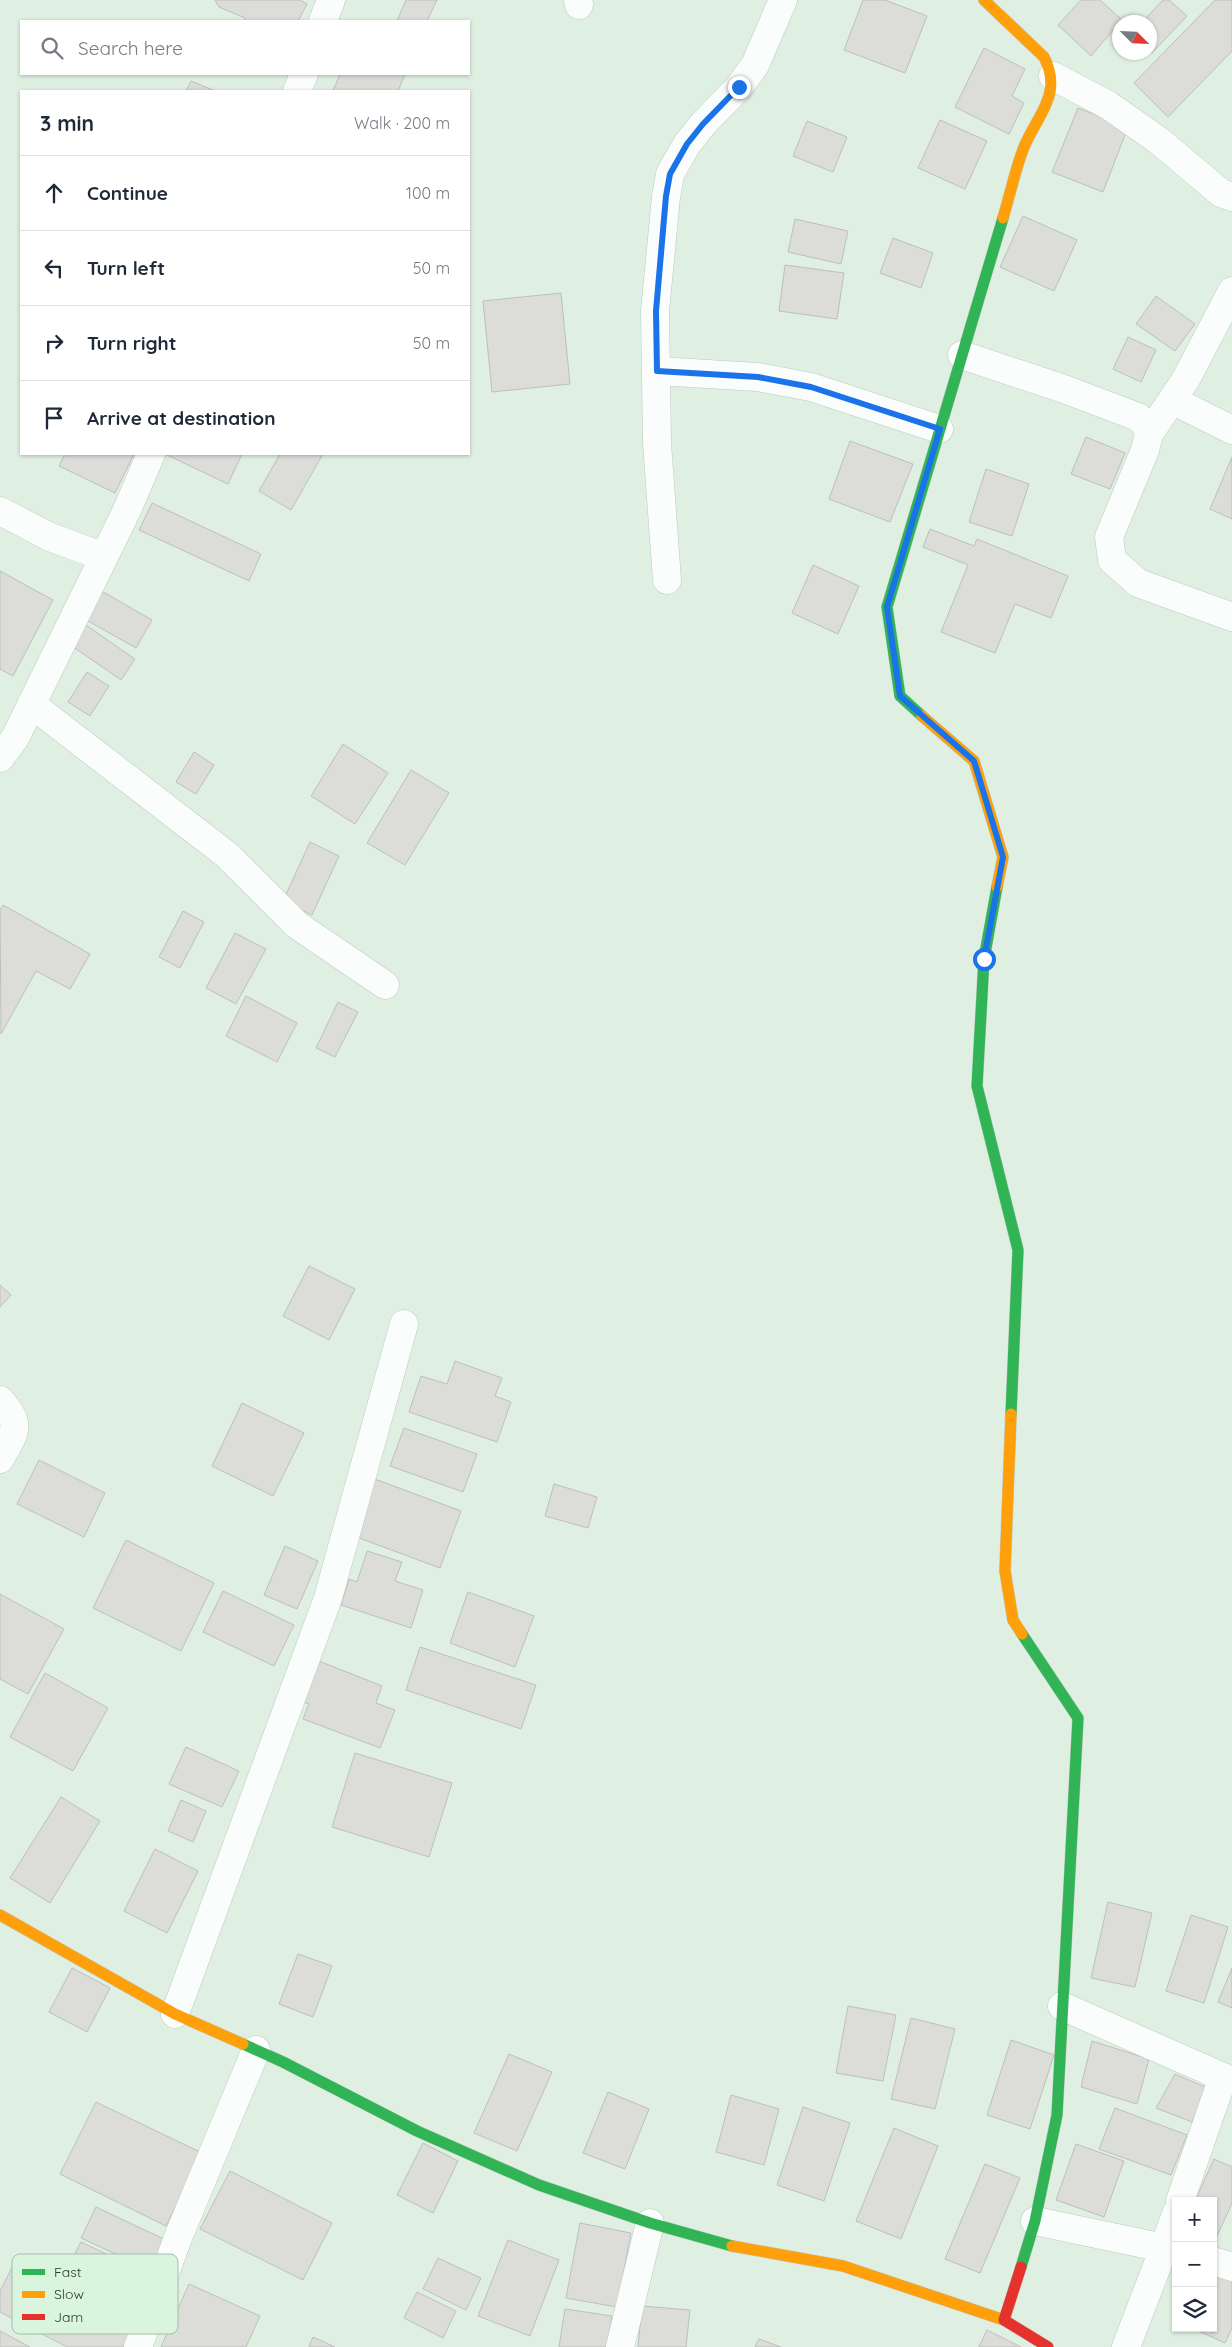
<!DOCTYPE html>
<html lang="en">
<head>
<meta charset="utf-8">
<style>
	:root { --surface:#fff; --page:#f2f2f3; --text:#1f2937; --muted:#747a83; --line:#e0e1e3 }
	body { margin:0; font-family:Quicksand,sans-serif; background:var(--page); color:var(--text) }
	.controls { position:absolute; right:15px; bottom:15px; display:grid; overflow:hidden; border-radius:0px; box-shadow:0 1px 4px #0004 }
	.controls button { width:45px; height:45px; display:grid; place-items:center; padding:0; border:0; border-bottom:1px solid var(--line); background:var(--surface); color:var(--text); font:25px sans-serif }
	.compass { position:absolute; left:1112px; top:15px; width:45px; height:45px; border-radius:50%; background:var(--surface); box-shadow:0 1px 4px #0004; rotate:114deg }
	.stop { position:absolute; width:15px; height:15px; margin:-11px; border:4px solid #1a73e8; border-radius:50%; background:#fff }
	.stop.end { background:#1a73e8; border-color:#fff; box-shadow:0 1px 5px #0008 }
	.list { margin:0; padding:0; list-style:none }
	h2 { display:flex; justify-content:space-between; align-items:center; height:65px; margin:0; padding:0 20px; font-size:21px }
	h2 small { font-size:16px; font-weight:400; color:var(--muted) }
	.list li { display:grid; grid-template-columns:32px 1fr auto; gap:15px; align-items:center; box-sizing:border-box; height:75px; padding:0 20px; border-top:1px solid var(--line) }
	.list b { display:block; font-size:19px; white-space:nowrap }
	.list em { font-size:16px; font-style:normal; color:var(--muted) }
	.icon { flex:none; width:28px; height:28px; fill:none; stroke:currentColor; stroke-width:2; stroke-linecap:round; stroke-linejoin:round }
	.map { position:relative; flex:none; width:1232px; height:2347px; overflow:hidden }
	.search { position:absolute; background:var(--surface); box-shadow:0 1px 4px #0004; left:20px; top:20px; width:450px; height:55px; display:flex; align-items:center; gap:12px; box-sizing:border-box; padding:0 18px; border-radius:0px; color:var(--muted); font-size:19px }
	.panel { position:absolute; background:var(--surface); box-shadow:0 1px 4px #0004; left:20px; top:90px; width:450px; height:365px; border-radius:0px }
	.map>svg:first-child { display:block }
	.building { fill:#dcdcd9; stroke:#bebfbc }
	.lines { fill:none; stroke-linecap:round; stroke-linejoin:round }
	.street-casing { stroke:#bfcbc1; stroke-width:29 }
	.fast-casing { stroke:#bfcbc1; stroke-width:12 }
	.slow-casing { stroke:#bfcbc1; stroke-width:12 }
	.jam-casing { stroke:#bfcbc1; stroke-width:12 }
	.street { stroke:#fafdfb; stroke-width:28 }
	.fast { stroke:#30b455; stroke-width:11 }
	.slow { stroke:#ff9f0a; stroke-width:11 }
	.jam { stroke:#e5322d; stroke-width:11 }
	.route { stroke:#1a73e8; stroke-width:6 }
	.key { fill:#d9f5de; stroke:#a6bdaa; stroke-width:1 }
	.key-label { font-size:14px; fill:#2f3931 }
</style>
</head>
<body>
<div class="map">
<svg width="1232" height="2347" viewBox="0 0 1232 2347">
	<rect width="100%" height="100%" fill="#dfefe2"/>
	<!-- building -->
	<path class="building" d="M215,0H300L307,4L298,21H244L245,18L219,7Z
		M406,0H437L427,21H397Z
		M863,0H885L927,16L905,73L844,50Z
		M1081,0H1100L1123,21L1120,22L1091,56L1058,25Z
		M1163,0H1169L1187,16L1152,53L1150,51V22H1142Z
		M1215,0H1232V51L1168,117L1134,83Z
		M984,48L1025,69L1012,96L1024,103L1009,134L955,107Z
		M340,74H405L398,91H333Z
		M191,81L215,91H186Z
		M1078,108L1128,127L1103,192L1052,172Z
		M940,120L987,141L965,189L918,168Z
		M807,121L847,137L833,172L793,156Z
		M1023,216L1077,240L1054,291L1000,267Z
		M795,219L848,231L841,264L788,252Z
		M893,238L933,253L921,288L880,273Z
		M785,265L844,273L837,319L779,311Z
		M561,293L570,384L492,392L483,301Z
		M1156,296L1195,324L1175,351L1136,324Z
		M1128,337L1156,350L1141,382L1113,369Z
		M1086,437L1125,453L1110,489L1071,474Z
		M850,441L913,464L890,522L829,499Z
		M65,454H134L115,493L59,466Z
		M168,454H242L228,484L167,455Z
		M280,454H323L291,510L259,491Z
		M1232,457V519L1210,509Z
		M986,469L1029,484L1012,536L969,522Z
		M152,503L261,554L249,581L139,530Z
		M930,529L974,546L977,539L1068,576L1051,618L1015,604L995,653L941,632L968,565L923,547Z
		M813,565L859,586L838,634L792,613Z
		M0,571L53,600L13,676L0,669Z
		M98,589L152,620L136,648L81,617Z
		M80,621L135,659L121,680L66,642Z
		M87,672L109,686L90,716L68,702Z
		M343,744L388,773L355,824L311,796Z
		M194,752L214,765L196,794L176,782Z
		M411,770L449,793L405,865L367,843Z
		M310,842L339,856L312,915L283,901Z
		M3,905L90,954L70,989L36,971L1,1034L0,910Z
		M183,911L204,922L180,968L159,957Z
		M235,933L266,949L236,1004L206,988Z
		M246,996L297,1023L277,1062L226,1036Z
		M338,1002L358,1012L335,1057L316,1048Z
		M309,1266L355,1289L329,1340L283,1316Z
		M0,1285L11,1295L0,1307Z
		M455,1361L502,1378L495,1396L511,1402L497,1442L409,1412L421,1376L447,1384Z
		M242,1403L304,1433L273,1496L212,1466Z
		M404,1428L477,1454L463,1492L390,1466Z
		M39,1460L105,1493L84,1537L17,1504Z
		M372,1478L461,1511L440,1568L351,1535Z
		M554,1484L597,1497L588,1528L545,1516Z
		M126,1540L214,1583L181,1651L93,1608Z
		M285,1546L318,1561L297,1609L264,1595Z
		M367,1551L402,1562L395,1581L423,1590L411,1628L341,1605L349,1579L357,1582Z
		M223,1591L294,1625L274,1666L203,1632Z
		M468,1592L534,1616L515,1667L450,1643Z
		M0,1594L64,1629L28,1694L0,1679Z
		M420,1647L536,1685L521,1729L406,1690Z
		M314,1659L382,1686L376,1703L395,1710L380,1748L303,1719L309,1704L298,1700Z
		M45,1673L108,1708L73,1771L10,1737Z
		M186,1747L239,1771L222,1807L169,1784Z
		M355,1753L452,1783L429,1857L332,1827Z
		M61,1797L100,1821L50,1903L10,1878Z
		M181,1800L206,1811L193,1842L168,1831Z
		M155,1849L198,1871L167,1933L124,1911Z
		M1108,1902L1152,1913L1135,1987L1091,1978Z
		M1191,1915L1228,1927L1204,2003L1166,1991Z
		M298,1954L332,1966L313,2017L279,2004Z
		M72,1968L110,1988L87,2032L49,2012Z
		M1232,1968V2008L1218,2002Z
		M848,2006L896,2015L883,2081L836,2073Z
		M911,2018L955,2029L935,2109L891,2099Z
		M1011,2040L1054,2055L1030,2129L987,2115Z
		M1092,2041L1149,2059L1137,2104L1081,2087Z
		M509,2054L552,2072L517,2151L474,2133Z
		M1175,2074L1207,2088L1192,2122L1156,2108Z
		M608,2092L649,2109L625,2169L583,2153Z
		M731,2095L779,2109L764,2165L716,2152Z
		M96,2102L202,2153L166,2226L60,2174Z
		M803,2107L850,2123L824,2201L777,2185Z
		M1115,2108L1187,2135L1171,2175L1099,2149Z
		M894,2128L938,2146L901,2239L856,2221Z
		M423,2143L458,2161L433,2213L397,2195Z
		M1076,2144L1124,2161L1104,2217L1056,2200Z
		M1214,2159L1232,2167V2203L1217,2236L1213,2234V2201H1195Z
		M985,2164L1020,2178L980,2273L945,2259Z
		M230,2171L332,2223L303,2280L200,2229Z
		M96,2207L166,2240L152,2271L81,2238Z
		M580,2223L631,2233L617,2307L566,2298Z
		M508,2240L559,2260L530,2336L478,2316Z
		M81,2242L151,2275L139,2300L68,2267Z
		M17,2258L46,2273L39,2288L90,2315L95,2305L137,2328L127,2347H67L0,2312V2291Z
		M438,2258L481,2278L466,2310L423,2289Z
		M1218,2268L1232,2274V2328L1225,2343L1192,2328H1213V2279Z
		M189,2284L260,2316L246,2347H161Z
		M417,2292L456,2311L443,2338L404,2318Z
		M642,2306L690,2310L686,2347H638Z
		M565,2309L612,2316L607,2347H559Z
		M987,2330L1021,2347H979Z
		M0,2331L30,2347H0Z
		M313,2337L335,2347H309Z
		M759,2339L781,2347H755Z"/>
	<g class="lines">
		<defs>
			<path id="street" d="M578,0L579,5
				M323,21L331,0
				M1053,76L1108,105L1158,140L1221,193L1232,197
				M297,91L304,74
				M962,355L1064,389L1138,417L1146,425L1149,434L1145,450L1109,537L1112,560L1138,583L1232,617
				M657,371L758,377L811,387L939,429
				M1172,400L1232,430
				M1149,434L1186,379L1232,291
				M0,511L50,537L104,557
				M667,580L657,443L655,311L666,197L670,174L687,144L703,124L739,87L755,65L783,0
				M31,704L227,855L297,925L385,985
				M0,758L15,738L127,510L151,454
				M0,1400C23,1425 15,1432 0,1459
				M1062,2006L1232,2081
				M175,2014L328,1598L404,1324
				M1180,2201L1223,2077
				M1035,2221L1164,2248L1176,2214
				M1213,2261L1232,2267
				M138,2347L179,2235L256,2050
				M620,2347L650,2223
				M1126,2347L1164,2248L1176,2249"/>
			<path id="fast" d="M922,716L900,696L887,607L1003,218
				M997,887L984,959L977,1086L1018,1250L1011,1414
				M243,2044L283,2062L417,2131L539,2185L650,2223L732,2246
				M1021,2267L1035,2221L1057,2115L1078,1718L1022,1634"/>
			<path id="slow" d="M984,0L1044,57C1063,94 1038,114 1024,147C1015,170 1010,195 1003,218
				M922,716L974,761L1003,857L997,887
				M1011,1414L1005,1571L1013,1620L1022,1634
				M0,1915L175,2014L243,2044
				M732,2246L843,2266L1004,2320"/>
			<path id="jam" d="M1021,2267L1004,2320L1048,2347"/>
		</defs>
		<!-- street casing -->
		<use href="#street" class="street-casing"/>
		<!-- fast casing -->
		<use href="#fast" class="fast-casing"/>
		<!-- slow casing -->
		<use href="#slow" class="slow-casing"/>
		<!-- jam casing -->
		<use href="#jam" class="jam-casing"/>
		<!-- street -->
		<use href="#street" class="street"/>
		<!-- fast -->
		<use href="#fast" class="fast"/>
		<!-- slow -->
		<use href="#slow" class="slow"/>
		<!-- jam -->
		<use href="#jam" class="jam"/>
	</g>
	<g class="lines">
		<!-- route -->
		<path class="route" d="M739,87L703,124L687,144L670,174L666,196L656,311L657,371L758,377L811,387L940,429L887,607L900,696L974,761L1003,857L984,959"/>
	</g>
	<!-- legend -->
	<rect x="12" y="2254" width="166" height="80" rx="8" class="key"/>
	<rect x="22" y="2269" width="23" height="6" fill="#30b455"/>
	<rect x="22" y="2291" width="23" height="7" fill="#ff9f0a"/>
	<rect x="22" y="2314" width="23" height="6" fill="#e5322d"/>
	<g class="key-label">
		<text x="54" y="2277">Fast</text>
		<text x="54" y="2299">Slow</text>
		<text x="54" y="2322">Jam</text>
	</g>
</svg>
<div class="controls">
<button>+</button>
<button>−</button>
<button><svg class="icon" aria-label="layers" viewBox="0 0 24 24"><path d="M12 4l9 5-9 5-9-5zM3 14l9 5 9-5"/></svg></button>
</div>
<svg class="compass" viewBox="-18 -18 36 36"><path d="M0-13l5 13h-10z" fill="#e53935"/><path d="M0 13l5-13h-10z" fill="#747a83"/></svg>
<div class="stop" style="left:984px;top:959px"></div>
<div class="stop end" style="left:739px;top:87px"></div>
<div class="search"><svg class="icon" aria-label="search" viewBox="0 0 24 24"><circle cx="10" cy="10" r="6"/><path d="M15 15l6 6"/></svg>Search here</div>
<section class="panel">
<h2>3 min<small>Walk · 200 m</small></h2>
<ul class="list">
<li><svg class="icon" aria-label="ahead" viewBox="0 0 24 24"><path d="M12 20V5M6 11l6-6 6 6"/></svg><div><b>Continue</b></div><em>100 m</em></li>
<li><svg class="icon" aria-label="left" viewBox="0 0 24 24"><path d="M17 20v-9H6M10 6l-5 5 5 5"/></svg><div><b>Turn left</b></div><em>50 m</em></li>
<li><svg class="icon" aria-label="right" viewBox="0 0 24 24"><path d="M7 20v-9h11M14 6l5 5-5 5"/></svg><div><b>Turn right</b></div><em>50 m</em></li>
<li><svg class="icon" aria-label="arrive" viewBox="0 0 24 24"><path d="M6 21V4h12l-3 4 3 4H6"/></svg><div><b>Arrive at destination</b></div></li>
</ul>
</section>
</div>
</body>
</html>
